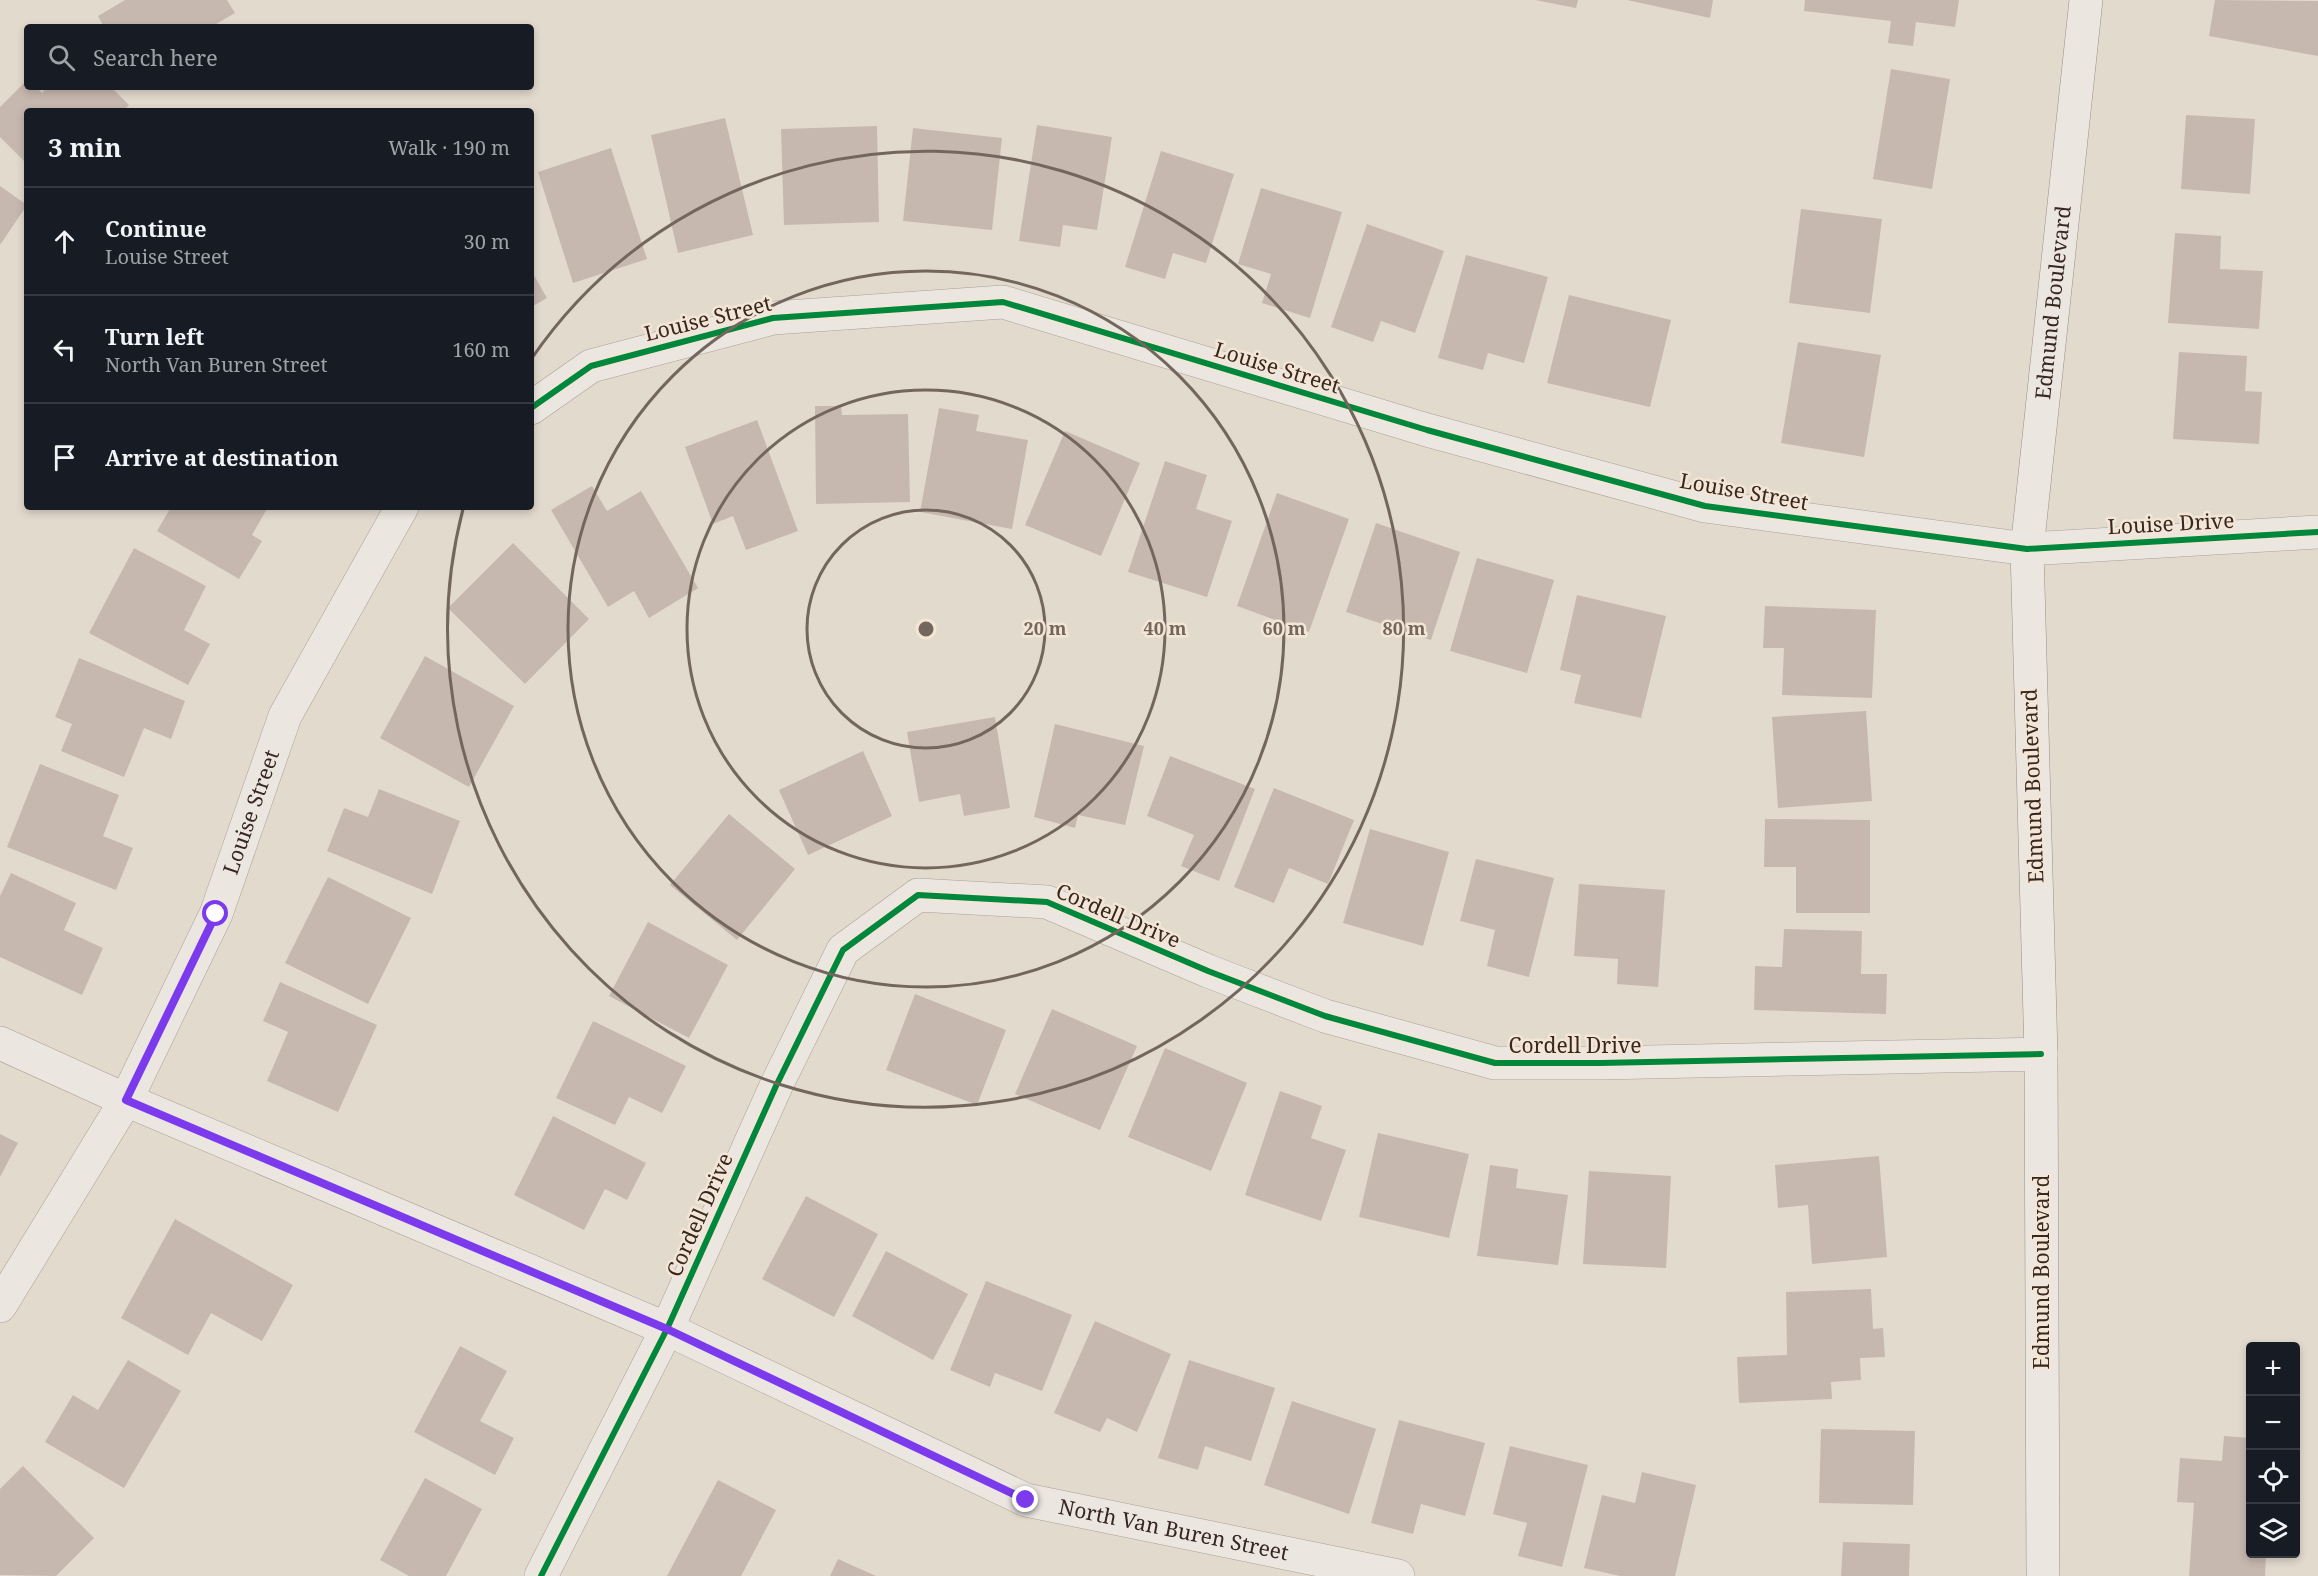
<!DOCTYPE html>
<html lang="en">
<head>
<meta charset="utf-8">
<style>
	:root { --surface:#171b24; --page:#20242c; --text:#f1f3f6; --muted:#9ea1a6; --line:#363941 }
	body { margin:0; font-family:"Noto Serif",serif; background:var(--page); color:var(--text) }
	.controls { position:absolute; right:18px; bottom:18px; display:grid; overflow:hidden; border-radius:6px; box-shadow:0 3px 9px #0003 }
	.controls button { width:54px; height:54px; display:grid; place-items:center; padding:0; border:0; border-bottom:2px solid var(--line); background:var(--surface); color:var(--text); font:30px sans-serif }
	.stop { position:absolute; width:18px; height:18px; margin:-14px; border:4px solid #7c3aed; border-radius:50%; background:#fff }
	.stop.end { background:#7c3aed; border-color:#fff; box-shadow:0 2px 6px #0008 }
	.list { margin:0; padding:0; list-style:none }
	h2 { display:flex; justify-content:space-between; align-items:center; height:78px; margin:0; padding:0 24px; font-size:26px }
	h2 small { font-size:20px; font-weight:400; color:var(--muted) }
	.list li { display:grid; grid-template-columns:39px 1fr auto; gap:18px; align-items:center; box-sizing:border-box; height:108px; padding:0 24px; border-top:2px solid var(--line) }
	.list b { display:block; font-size:22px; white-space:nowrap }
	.list p { margin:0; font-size:20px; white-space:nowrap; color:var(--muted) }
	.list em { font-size:20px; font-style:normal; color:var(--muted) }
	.icon { flex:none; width:33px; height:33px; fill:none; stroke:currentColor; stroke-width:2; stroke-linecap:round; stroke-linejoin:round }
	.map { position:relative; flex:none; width:2318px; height:1576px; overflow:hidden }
	.search { position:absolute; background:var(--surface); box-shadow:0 3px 9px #0003; left:24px; top:24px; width:510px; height:66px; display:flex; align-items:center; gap:15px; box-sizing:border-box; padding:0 21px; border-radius:6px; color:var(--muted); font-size:22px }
	.panel { position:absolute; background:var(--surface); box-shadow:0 3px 9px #0003; left:24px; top:108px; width:510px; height:402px; border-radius:6px }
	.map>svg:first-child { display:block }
	.building { fill:#c7b8af }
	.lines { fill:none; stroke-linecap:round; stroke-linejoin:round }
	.minor-casing { stroke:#a9a097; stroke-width:34 }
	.secondary-casing { stroke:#988f87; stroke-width:34 }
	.minor { stroke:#ece6e0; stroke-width:33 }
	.secondary { stroke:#ece6e0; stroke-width:33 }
	.cycleway-casing { stroke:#f3e6d6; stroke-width:10 }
	.cycleway { stroke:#00873e; stroke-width:6 }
	.route { stroke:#7c3aed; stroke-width:8 }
	.ring { fill:none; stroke:#73665d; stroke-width:3 }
	.labels { text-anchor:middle; stroke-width:5; stroke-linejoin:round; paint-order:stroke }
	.street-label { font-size:21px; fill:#372720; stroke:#f3e6d6 }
	.centre { fill:#73665d; stroke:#f3e6d6; stroke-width:3 }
	.ring-label { font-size:18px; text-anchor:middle; font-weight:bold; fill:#73665d; stroke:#f3e6d6; stroke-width:5; stroke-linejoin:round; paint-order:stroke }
</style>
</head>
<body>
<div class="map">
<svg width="2318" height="1576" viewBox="0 0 2318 1576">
	<rect width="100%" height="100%" fill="#e3dace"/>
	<!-- building -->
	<path class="building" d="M125,0H227L235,13L211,27H104L98,16Z
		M1535,0H1578L1576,8Z
		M1627,0H1713L1710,18Z
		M1805,0H1959L1955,27L1916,22L1913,46L1888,43L1891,21L1804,11Z
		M2215,0L2318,1V56L2209,36Z
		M1891,69L1950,79L1932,189L1873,179Z
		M27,80V87H36L42,93L48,87H111L129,105L123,111H27V164L0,137V107Z
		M2186,115L2255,119L2250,194L2181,189Z
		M725,118L753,235L678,253L651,135Z
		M1037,125L1112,137L1097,230L1063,225L1060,247L1019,241Z
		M877,126L879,222L784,225L781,129Z
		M913,128L1002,138L992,230L903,221Z
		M611,148L647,259L573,283L538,172Z
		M1161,151L1234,174L1206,263L1173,253L1165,279L1125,267Z
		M0,186L27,205L0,245Z
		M1261,188L1342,212L1310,318L1262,303L1271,274L1238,264Z
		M1801,209L1882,219L1870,313L1789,303Z
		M1367,224L1444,251L1415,333L1381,321L1373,342L1331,327Z
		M2175,233L2221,236L2220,269L2263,271L2259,329L2168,323Z
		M1466,255L1548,277L1524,363L1488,353L1483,370L1438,358Z
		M531,270L547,298L531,307Z
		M1569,295L1671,320L1650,407L1547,383Z
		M1798,342L1881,355L1864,457L1781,443Z
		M2179,352L2247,356L2245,391L2262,392L2259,444L2173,439Z
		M815,406H841L842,415L908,414L910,502L816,504Z
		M939,408L979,415L976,431L1028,440L1012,529L920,512Z
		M757,420L798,531L746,550L733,516L713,524L685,447Z
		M1065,431L1140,463L1101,556L1025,525Z
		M1165,461L1207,475L1196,509L1232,521L1207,597L1128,572Z
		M592,486L607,511L641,491L698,588L649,618L634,591L608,607L551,510Z
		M1277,493L1349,519L1309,632L1237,606Z
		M171,507H268L252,535L262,541L239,579L157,531Z
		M1376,523L1460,552L1431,640L1346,612Z
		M513,543L589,619L525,684L448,608Z
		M134,548L206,586L184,630L210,644L188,685L89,633Z
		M1477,558L1554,580L1527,673L1450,651Z
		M1577,595L1666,616L1641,718L1574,703L1581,675L1560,670Z
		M1765,606L1876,610L1872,698L1782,695L1784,648H1763Z
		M425,656L514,706L469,787L380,738Z
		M79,658L185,701L171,739L144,728L124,777L61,751L72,724L55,717Z
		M1866,711L1872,801L1778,808L1772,717Z
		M995,717L1010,808L964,816L960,794L919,802L907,732Z
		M1055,724L1144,746L1125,825L1078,815L1075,828L1034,817Z
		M863,751L892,816L808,855L779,790Z
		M1170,756L1255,789L1219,881L1181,866L1194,835L1147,816Z
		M40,764L119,795L103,836L133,848L116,890L7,847Z
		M1274,788L1354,820L1328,884L1289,868L1274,903L1234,887Z
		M379,789L460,821L432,894L327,851L344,808L368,817Z
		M729,814L795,869L737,940L670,885Z
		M1765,819L1870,820V913H1796V867H1764Z
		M1370,829L1449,852L1423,946L1343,923Z
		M1476,859L1554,878L1529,977L1487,966L1495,930L1460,921Z
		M11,873L76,903L64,930L103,948L82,995L0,957V896Z
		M328,877L411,918L368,1004L285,963Z
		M1579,884L1665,890L1658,987L1617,984L1618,959L1574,956Z
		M648,922L728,965L689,1038L609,996Z
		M1784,929L1862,931L1861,974H1887L1886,1014L1754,1010L1755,966L1782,967Z
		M280,982L377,1025L338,1112L267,1081L288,1032L263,1021Z
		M915,994L1006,1030L977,1105L886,1070Z
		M1052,1009L1137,1046L1100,1130L1015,1094Z
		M593,1021L686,1066L662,1113L629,1097L615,1125L556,1098Z
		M1165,1048L1247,1083L1211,1171L1128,1137Z
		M1280,1091L1322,1106L1311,1138L1346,1150L1321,1221L1245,1195Z
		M553,1116L646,1163L627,1200L605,1189L584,1230L514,1195Z
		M1378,1133L1469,1154L1449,1238L1359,1217Z
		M0,1134L18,1143L0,1177Z
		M1879,1156L1887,1257L1812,1264L1808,1205L1778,1208L1775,1165Z
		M1490,1165L1518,1169L1516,1188L1568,1195L1558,1265L1477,1256Z
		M1589,1171L1671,1176L1666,1268L1583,1264Z
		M806,1196L878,1234L834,1317L762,1279Z
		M175,1219L293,1285L262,1341L211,1313L188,1355L121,1318Z
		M886,1251L968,1294L933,1360L852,1316Z
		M986,1281L1072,1315L1042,1391L995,1373L990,1387L950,1370Z
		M1871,1289L1873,1329L1883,1328L1885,1357L1860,1358L1861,1380L1831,1382L1832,1399L1739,1403L1737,1357L1787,1355L1786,1292Z
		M1095,1321L1171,1354L1137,1432L1107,1418L1100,1432L1054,1413Z
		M460,1346L507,1371L480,1421L514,1438L495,1475L414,1432Z
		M128,1360L181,1391L124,1488L45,1442L73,1395L98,1410Z
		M1189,1360L1275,1388L1251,1461L1205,1446L1198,1470L1158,1458Z
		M1292,1401L1376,1429L1349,1514L1264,1485Z
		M1399,1420L1485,1443L1465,1516L1421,1504L1413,1534L1371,1523Z
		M1821,1429L1915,1431L1913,1505L1819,1503Z
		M2224,1436L2250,1438V1554H2266L2265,1576H2189L2194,1503L2177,1502L2180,1458L2222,1461Z
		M1510,1446L1588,1465L1562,1567L1518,1556L1527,1523L1493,1514Z
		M23,1466L94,1538L56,1576L0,1575V1489Z
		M1642,1472L1696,1485L1675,1576H1620L1584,1568L1602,1495L1635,1503Z
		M425,1478L482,1509L446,1576H409L380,1560Z
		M718,1480L776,1510L741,1576H667Z
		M1843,1542L1910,1544L1909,1576H1841Z
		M838,1559L876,1576H830Z"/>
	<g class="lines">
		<defs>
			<g id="minor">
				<path d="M531,408L591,366L773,318L1003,302L1427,430L1705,506L2027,549L2318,532"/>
				<path id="s1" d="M0,1043L126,1100L667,1329L1026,1500L1398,1576"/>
				<path id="s2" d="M0,1306L126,1100L216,914L285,716L402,507"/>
				<path d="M541,1576L667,1329L776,1086L843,950L918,895L1047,902L1208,971L1325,1016L1495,1063H1600L2041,1054"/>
			</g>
			<g id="secondary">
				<path id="s3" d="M2043,1576L2041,1054L2027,549L2086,0"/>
			</g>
		</defs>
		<!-- minor casing -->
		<use href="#minor" class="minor-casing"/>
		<!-- secondary casing -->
		<use href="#secondary" class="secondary-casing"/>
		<!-- minor -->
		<use href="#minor" class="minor"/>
		<!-- secondary -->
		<use href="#secondary" class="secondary"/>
		<defs>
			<path id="cycleway" d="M531,408L591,366L773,318L1003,302L1427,430L1705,506L2027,549L2318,532
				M541,1576L667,1329L776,1086L843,950L918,895L1047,902L1208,971L1325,1016L1495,1063H1600L2041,1054"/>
		</defs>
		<!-- cycleway casing -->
		<use href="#cycleway" class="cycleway-casing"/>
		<!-- cycleway -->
		<use href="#cycleway" class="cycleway"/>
	</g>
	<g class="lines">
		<!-- route -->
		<path class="route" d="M216,914L126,1100L667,1329L1026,1500"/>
	</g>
	<!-- distance rings -->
	<g class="ring">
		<circle cx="926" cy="629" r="119"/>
		<circle cx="926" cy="629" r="239"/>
		<circle cx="926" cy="629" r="358"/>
		<path d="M532 358A478 478 0 1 1 463 509"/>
	</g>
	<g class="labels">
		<!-- street labels -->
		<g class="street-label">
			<text dy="7" stroke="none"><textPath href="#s3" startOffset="1275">Edmund Boulevard</textPath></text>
			<text transform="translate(708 319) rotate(-14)" y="7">Louise Street</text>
			<text transform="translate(1277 368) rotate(17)" y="7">Louise Street</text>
			<text transform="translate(1744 492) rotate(10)" y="7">Louise Street</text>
			<text transform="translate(2171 524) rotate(-3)" y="7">Louise Drive</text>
			<text transform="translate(2033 786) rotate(-92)" y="7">Edmund Boulevard</text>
			<text dy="7" stroke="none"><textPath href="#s2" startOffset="556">Louise Street</textPath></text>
			<text transform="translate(1118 916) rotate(23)" y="7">Cordell Drive</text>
			<text x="1575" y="1053">Cordell Drive</text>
			<text transform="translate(700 1215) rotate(-66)" y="7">Cordell Drive</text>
			<text transform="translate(2042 1272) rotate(-90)" y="7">Edmund Boulevard</text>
			<text dy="7" stroke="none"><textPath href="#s1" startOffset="1274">North Van Buren Street</textPath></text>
		</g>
	</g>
	<circle cx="926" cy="629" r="9" class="centre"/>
	<g class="ring-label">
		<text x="1045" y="635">20 m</text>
		<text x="1165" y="635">40 m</text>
		<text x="1284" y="635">60 m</text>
		<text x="1404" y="635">80 m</text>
	</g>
</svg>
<div class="controls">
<button>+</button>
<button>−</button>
<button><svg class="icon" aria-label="locate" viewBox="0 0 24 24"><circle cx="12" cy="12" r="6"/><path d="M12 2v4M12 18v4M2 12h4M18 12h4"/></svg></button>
<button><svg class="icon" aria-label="layers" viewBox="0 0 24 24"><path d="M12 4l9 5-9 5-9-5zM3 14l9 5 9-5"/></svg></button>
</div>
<div class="stop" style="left:216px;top:914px"></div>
<div class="stop end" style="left:1026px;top:1500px"></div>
<div class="search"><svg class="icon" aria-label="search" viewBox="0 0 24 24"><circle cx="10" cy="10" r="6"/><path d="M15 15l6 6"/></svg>Search here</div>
<section class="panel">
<h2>3 min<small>Walk · 190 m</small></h2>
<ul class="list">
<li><svg class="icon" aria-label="ahead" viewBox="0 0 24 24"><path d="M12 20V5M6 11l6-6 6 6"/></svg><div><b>Continue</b><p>Louise Street</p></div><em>30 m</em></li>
<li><svg class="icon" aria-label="left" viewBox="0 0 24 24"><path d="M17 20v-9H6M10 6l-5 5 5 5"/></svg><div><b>Turn left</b><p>North Van Buren Street</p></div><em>160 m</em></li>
<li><svg class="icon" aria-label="arrive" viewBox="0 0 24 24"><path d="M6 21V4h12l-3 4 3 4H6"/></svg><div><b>Arrive at destination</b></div></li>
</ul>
</section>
</div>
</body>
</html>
